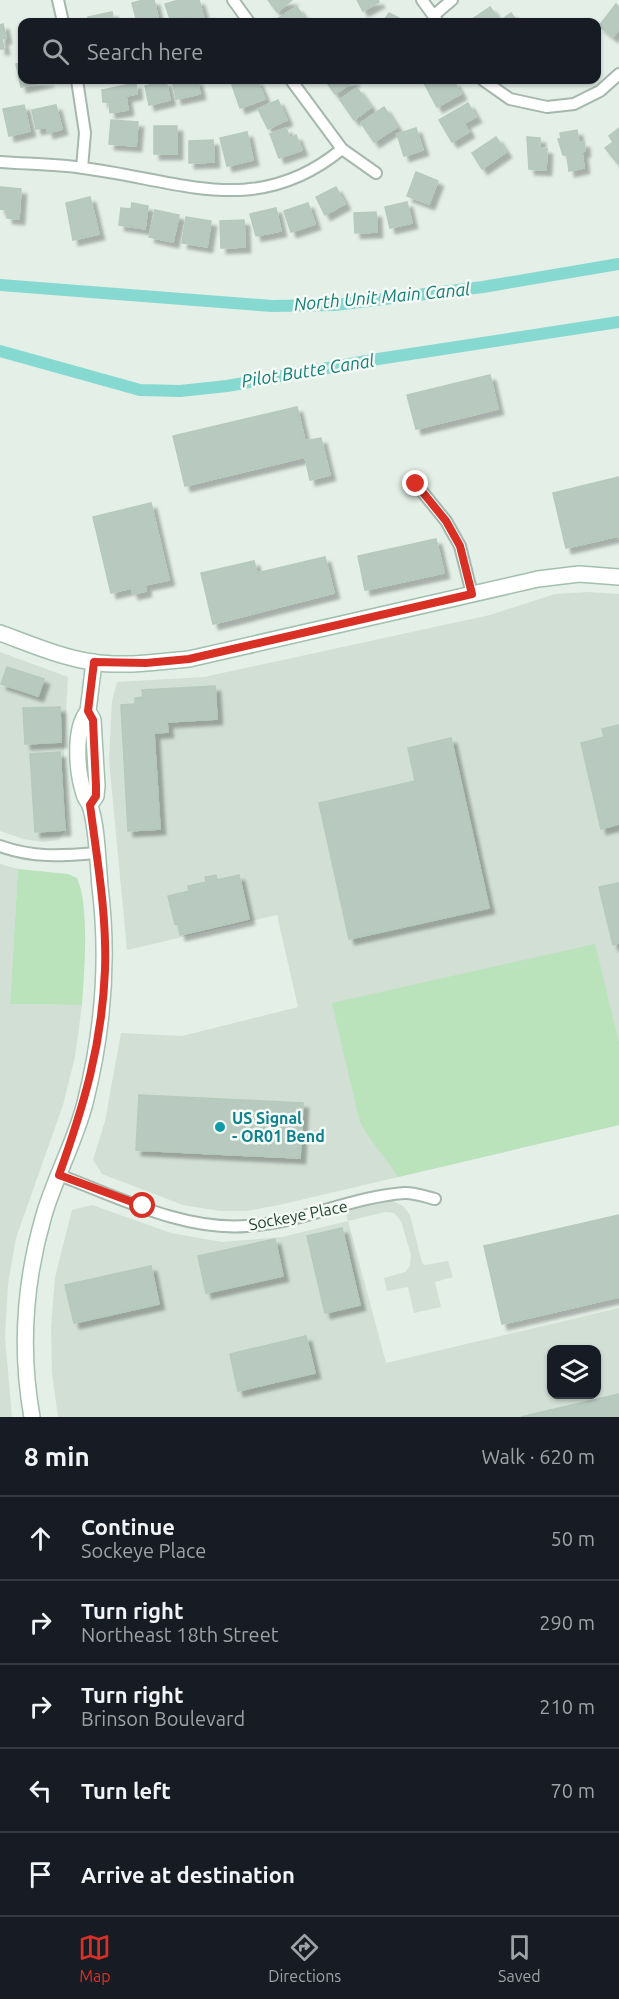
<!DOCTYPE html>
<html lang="en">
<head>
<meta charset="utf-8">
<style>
	:root { --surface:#171b24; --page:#242831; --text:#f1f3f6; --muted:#9ea1a6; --line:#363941; --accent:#d93025 }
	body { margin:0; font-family:Ubuntu,sans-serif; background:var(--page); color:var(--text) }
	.controls { position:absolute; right:18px; bottom:18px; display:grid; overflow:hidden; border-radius:12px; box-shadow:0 2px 4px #0004 }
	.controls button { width:54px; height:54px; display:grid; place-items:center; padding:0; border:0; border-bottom:2px solid var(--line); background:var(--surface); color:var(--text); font:30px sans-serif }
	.stop { position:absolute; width:18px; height:18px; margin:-14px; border:4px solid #d93025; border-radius:50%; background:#fff }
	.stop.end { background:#d93025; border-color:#fff; box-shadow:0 2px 6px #0008 }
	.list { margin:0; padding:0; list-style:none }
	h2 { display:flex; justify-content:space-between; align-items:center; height:78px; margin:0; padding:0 24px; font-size:26px }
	h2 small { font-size:20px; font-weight:400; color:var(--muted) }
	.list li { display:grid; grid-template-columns:39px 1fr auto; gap:18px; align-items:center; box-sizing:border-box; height:84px; padding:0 24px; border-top:2px solid var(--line) }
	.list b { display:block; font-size:22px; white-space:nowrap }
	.list p { margin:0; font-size:20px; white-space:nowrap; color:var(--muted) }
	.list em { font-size:20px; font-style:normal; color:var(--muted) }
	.icon { flex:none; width:33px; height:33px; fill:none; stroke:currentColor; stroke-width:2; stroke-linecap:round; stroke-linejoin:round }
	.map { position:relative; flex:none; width:619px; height:1417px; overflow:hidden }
	.search { position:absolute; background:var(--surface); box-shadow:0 2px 4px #0004; left:18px; right:18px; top:18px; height:66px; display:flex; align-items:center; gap:15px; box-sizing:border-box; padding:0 21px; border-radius:12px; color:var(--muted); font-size:22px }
	.sheet { height:498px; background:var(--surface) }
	nav { display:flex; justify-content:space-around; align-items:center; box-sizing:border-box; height:84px; border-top:2px solid var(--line); background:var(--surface); font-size:16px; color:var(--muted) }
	nav a { display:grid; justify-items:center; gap:3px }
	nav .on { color:var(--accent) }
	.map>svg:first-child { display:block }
	.built { fill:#d1dfd5; fill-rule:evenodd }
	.green { fill:#bae2bb }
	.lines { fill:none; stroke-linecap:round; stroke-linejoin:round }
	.canal { stroke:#86d9d0; stroke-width:12 }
	.building { fill:#b8cabf; stroke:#b5c9bc; stroke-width:1.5; filter:url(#shadow) }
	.street-casing { stroke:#a5b8ad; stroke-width:14 }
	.secondary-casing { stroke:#a3bfae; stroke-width:18 }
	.street { stroke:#fff; stroke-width:10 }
	.secondary { stroke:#fff; stroke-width:15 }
	.route { stroke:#d93025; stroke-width:8 }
	.culture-dot { fill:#0f9aa8; stroke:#f5faf6; stroke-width:2 }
	.labels { text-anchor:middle; stroke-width:5; stroke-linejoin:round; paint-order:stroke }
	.culture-label { font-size:16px; font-weight:bold; fill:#0d838f; stroke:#f5faf6; text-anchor:start }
	.street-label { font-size:16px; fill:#214331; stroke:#f5faf6 }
	.water-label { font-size:18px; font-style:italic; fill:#138076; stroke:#f5faf6 }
</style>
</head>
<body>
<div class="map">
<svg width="619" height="1417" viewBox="0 0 619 1417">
	<defs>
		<filter id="shadow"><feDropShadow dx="5.5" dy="5.5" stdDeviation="1.5" flood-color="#0004"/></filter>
	</defs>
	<rect width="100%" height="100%" fill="#e3efe7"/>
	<!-- built -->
	<path class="built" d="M588,592L619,594V1125L279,1205L246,1211H220L183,1205L102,1174L93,1160L105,1121L121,1033L182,1036L298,1007L277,915L127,950L109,760L112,701L117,682L204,677L490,615L555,594Z
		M0,652L68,677L64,751L67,827L59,840L43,842L23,839L0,831Z
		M0,864L18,869L10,1004L82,1005L75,1057L63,1105L16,1238L8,1284L5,1337L12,1417H0Z
		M381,1200L393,1201L404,1207L410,1215L422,1263L425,1265L448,1261L453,1277L435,1282L441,1307L414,1313L408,1287L387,1291L384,1278L405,1272L410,1266L411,1255L401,1221L394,1213L385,1212L348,1221L386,1363L619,1308V1417H58L52,1373L51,1327L55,1277L72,1210L92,1205L171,1233L222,1242L282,1237L348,1221L345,1208ZM552,1350H596V1394H552Z"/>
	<!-- green -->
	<path class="green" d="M18,869L68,874L77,878C90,907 84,973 82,1005L10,1004Z
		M595,944L619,1043V1125L398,1177C386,1157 368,1140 359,1119L332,1003Z"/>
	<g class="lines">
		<!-- canal -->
		<path class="canal" d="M0,285L272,306L335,305L483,287L619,264
			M0,351L140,390L180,391L227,386L378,359L619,322"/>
	</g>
	<!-- building -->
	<path class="building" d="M143,0H154L159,22H137L132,3Z
		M179,0H199L204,18L189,22L187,17L171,22L165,4Z
		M268,0H292L277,12Z
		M357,0H378L379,2L363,11Z
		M616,4L619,7V29L613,37L599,26Z
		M297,7L307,22H279L277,19Z
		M490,7L500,21L511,13L518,22H473L471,20Z
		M112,12L114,22H89L88,17Z
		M389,13L406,22H383Z
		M3,24L6,38L2,39L4,49H0V25Z
		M22,63V80L49,81L21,87L16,64Z
		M172,80H197L200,94L176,99Z
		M248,80H257L265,99L240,108L232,85Z
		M325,80H353L354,81L335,94Z
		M430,80H445L448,85L454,81L461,94L437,107L424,83Z
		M166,81L170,100L149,105L145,86Z
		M136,83L137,94L126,96L128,110L110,113L109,102H103L102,90Z
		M357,88L371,107L354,120L340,100Z
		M278,100L287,120L268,129L258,109Z
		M468,103L476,117L464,123L469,132L452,142L439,120Z
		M24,105L30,131L9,136L3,109Z
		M56,105L62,129L48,133L46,127L36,129L32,110Z
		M384,107L397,127L374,142L361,123Z
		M111,120L138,122L136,146L109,144Z
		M154,126H177V154H154Z
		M286,128L290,138L296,135L302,150L279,158L270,134Z
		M416,128L423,150L404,156L397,134Z
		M619,128V163L618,164L605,148L613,142L609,136Z
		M577,130L579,143L584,142L585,151L582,152L584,168L569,171L567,155H563L558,139H561L560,133Z
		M247,132L253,160L227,166L220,138Z
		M496,137L506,152L482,169L472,153Z
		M527,137L540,138V148L547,149L546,170L529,169Z
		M213,140L214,162L189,163V141Z
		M416,172L438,181L429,204L407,196Z
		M0,187L21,189L19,219L7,218V210L0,209Z
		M336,187L345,204L325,215L316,197Z
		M90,197L99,234L73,240L66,203Z
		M407,202L412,223L390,228L385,207Z
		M132,203L148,206L145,229L119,225L121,208L131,209Z
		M308,203L315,224L291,232L284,211Z
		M276,208L281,231L256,236L250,214Z
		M155,210L179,215L173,242L149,237Z
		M376,212L377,232L355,233L354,213Z
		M186,217L211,221L207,247L182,243Z
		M244,220L245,247L221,248L220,221Z
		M490,375L498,409L416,429L407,395Z
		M297,407L305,441L321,438L330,475L310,480L305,457L185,486L173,436Z
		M619,477V539L618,536L566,548L553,493Z
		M151,503L169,580L145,585L146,591L133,594L131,588L111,593L93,517Z
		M436,539L444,573L365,590L358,556Z
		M325,557L334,593L213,624L201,573L254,561L257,573Z
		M7,667L44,679L38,696L1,684Z
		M215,686L217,719L167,722L168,732L154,733L160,829L128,831L121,705L135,704V698L143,697L142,690Z
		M60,707L61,742L25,744L23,708Z
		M619,725V824L601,829L581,743L604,737L602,729Z
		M451,738L489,908L349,939L319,803L415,781L408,748Z
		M60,752L65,830L35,832L30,754Z
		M216,875L217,880L239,875L249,919L180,935L178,923L175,924L168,896L189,891L188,886L206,882L205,877Z
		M619,883V943L613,945L599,887Z
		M139,1095L303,1103L300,1158L136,1150Z
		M619,1215V1297L502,1324L484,1246Z
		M342,1228L360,1305L325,1313L307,1236Z
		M275,1239L283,1276L206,1293L198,1256Z
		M151,1266L159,1304L74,1323L65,1285Z
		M306,1336L315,1373L238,1391L230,1354Z
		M619,1394V1417H521Z"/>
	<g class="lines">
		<defs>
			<path id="street" d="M58,0L63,22
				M233,0L249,22
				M422,0L438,22
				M433,16L452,0
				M77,80L85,133L82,168
				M291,80L342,149L376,173
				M483,80L510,99L547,107L574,104L600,91L619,74
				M0,162C27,164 56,164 83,168C179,180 256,220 342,149
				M416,484L446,521L460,546L472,594
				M0,846C33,858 62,856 96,853
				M59,1175C118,1197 183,1231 247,1226C301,1223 351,1197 404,1193C413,1192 426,1197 435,1199"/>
			<path id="secondary" d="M0,633C30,644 60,657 92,662C124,667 157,662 189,659L538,579L579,574L619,577
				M90,805L96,796L97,786L93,720L88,711L94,662
				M32,1417C20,1350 25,1280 44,1215C55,1177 75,1142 85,1103C103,1032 109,960 100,887C98,865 97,825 90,806C89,802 85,799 84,794C77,772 73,729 88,711"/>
		</defs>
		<!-- street casing -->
		<use href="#street" class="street-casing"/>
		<!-- secondary casing -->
		<use href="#secondary" class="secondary-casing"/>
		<!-- street -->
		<use href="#street" class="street"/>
		<!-- secondary -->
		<use href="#secondary" class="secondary"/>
	</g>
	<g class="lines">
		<!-- route -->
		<path class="route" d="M143,1206L59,1175C84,1105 102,1045 105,970C107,915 97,859 90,805L96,796V786L93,720L88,711L94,662L146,663L189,659L472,594L460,546L446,521L416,484"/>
	</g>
	<!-- markers -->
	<circle class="culture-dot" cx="220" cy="1127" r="6"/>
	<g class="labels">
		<!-- culture labels -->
		<g class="culture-label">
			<text x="232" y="1124">US Signal<tspan x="232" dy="18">- OR01 Bend</tspan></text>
		</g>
		<!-- street labels -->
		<g class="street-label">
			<text transform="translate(298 1215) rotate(-11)" y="6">Sockeye Place</text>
		</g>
		<!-- water labels -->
		<g class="water-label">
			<text transform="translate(382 297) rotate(-5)" y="6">North Unit Main Canal</text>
			<text transform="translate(308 371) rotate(-9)" y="6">Pilot Butte Canal</text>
		</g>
	</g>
</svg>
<div class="controls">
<button><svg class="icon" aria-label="layers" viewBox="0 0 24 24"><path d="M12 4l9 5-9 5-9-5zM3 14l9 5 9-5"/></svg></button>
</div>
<div class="stop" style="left:143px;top:1206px"></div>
<div class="stop end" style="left:416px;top:484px"></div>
<div class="search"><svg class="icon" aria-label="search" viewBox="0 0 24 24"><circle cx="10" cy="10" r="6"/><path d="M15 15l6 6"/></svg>Search here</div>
</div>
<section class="sheet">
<h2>8 min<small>Walk · 620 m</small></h2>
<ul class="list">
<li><svg class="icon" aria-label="ahead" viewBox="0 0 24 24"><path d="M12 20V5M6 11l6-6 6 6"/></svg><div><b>Continue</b><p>Sockeye Place</p></div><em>50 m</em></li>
<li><svg class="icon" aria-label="right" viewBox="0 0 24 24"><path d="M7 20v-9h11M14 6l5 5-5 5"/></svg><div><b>Turn right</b><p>Northeast 18th Street</p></div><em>290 m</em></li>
<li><svg class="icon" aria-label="right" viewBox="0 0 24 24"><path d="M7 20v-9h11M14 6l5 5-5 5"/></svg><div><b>Turn right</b><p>Brinson Boulevard</p></div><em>210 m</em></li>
<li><svg class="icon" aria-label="left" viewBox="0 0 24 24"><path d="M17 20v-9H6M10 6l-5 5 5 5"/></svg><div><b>Turn left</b></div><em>70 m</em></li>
<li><svg class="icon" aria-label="arrive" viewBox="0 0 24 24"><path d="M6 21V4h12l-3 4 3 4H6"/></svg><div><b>Arrive at destination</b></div></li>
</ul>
</section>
<nav>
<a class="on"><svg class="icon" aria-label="map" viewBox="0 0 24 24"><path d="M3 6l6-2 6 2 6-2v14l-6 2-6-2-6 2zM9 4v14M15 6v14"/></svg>Map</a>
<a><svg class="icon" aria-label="directions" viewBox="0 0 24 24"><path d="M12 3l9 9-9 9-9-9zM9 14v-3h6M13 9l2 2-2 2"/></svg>Directions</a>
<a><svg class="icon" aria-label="saved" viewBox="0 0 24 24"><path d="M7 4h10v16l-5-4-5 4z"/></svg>Saved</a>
</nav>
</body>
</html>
